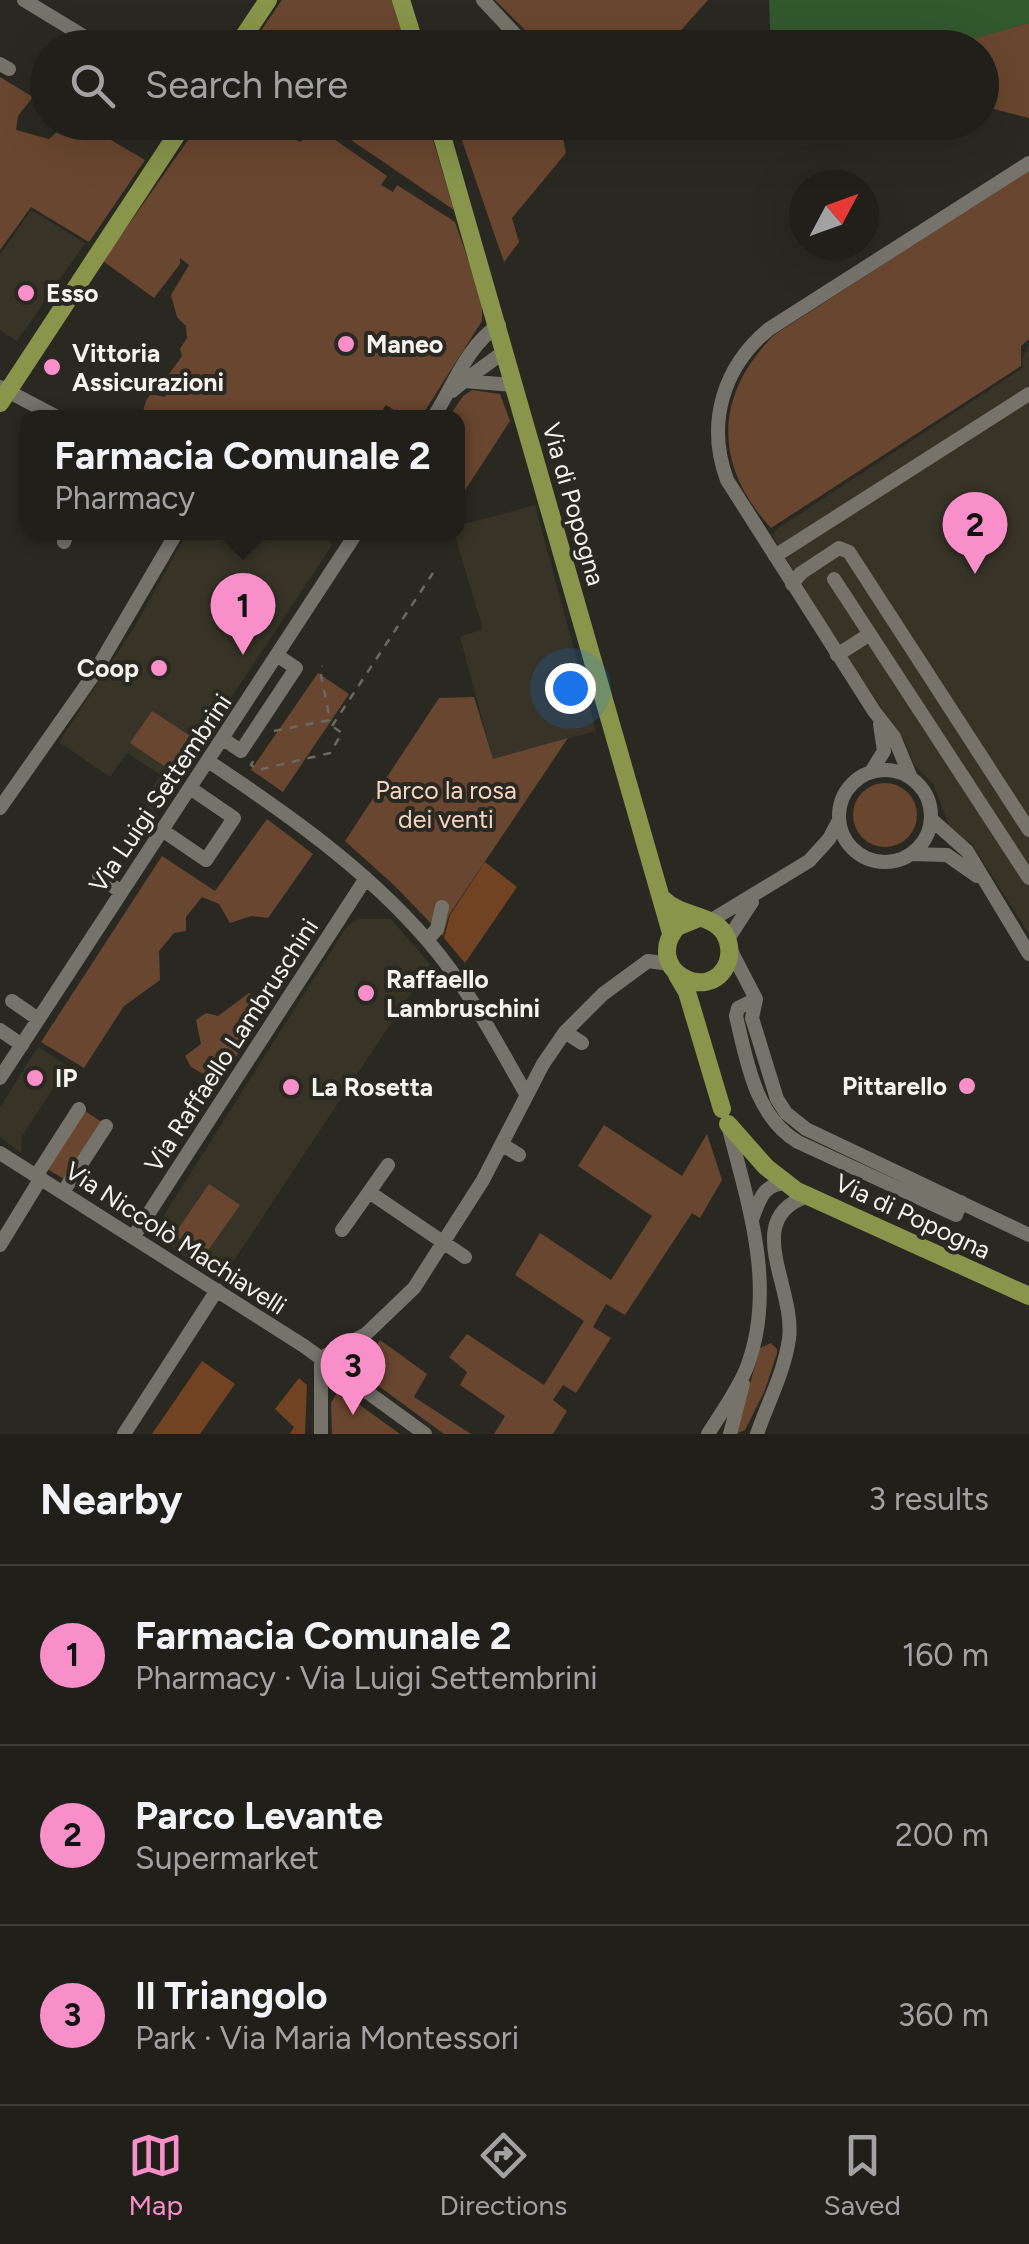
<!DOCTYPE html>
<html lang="en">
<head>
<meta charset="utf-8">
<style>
	:root { --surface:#201f19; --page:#2d2c26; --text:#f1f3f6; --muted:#a2a2a2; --line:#3d3d38; --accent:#f98fc9 }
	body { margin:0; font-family:Figtree,sans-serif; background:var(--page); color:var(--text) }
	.compass { position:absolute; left:789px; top:170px; width:90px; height:90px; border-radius:50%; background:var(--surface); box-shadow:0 10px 40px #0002; rotate:49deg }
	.you { position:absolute; left:570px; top:688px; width:35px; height:35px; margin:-25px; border:8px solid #fff; border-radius:50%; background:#1a73e8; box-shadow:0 0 0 15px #1a73e833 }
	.badge { display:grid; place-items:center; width:65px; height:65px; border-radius:50%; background:var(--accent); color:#111; font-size:32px; font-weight:700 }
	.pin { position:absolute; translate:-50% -82px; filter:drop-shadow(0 2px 5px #0008) }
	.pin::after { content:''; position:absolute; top:52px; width:35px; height:30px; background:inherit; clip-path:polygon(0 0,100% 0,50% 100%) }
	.popup { position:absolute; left:20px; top:410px; width:445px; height:130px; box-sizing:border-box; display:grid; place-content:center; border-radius:20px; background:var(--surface); filter:drop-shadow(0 2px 8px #0005); font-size:32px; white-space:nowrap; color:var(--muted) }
	.popup b { font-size:38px; color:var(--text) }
	.popup::after { content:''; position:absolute; left:50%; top:100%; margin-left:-20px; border:20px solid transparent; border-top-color:var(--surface) }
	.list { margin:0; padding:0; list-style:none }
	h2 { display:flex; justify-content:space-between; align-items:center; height:130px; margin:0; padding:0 40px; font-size:42px }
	h2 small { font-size:32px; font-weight:400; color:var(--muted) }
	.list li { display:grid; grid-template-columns:65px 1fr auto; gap:30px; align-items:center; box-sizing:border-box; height:180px; padding:0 40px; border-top:2px solid var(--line) }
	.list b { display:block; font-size:38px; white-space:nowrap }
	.list p { margin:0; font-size:32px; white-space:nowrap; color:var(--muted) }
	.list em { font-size:32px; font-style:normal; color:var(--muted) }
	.icon { flex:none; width:55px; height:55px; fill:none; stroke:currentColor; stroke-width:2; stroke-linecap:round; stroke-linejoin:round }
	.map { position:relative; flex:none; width:1029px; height:1434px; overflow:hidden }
	.search { position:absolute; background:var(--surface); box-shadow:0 10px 40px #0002; left:30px; right:30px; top:30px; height:110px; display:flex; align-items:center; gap:25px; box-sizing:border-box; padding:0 35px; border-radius:55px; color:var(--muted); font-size:38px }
	.sheet { height:670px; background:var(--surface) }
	nav { display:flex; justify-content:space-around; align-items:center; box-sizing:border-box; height:140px; border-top:2px solid var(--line); background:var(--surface); font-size:28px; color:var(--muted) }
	nav a { display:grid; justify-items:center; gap:5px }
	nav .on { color:var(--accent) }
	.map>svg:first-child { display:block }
	.built { fill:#373427 }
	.green { fill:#69462f }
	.forest { fill:#714323 }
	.water { fill:#33582e }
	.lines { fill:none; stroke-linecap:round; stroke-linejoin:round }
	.path { stroke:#6a6962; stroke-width:2.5; stroke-dasharray:8 8; stroke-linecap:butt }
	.minor { stroke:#75736a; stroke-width:14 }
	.major { stroke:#88954b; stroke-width:18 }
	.poi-dot { fill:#f98fc9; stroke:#2a2921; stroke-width:4 }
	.labels { text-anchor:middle; stroke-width:8; stroke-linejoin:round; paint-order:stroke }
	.poi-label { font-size:25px; font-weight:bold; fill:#f4f3ee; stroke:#2a2921; text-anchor:start }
	.street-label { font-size:25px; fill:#f4f3ee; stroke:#2a2921 }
	.park-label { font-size:25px; fill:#f5d5c2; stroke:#2a2921 }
</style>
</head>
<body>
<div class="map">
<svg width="1029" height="1434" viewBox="0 0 1029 1434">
	<rect width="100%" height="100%" fill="#2a2921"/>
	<!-- built -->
	<path class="built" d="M31,210L85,243L17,341L0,330V255Z
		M1029,346V934L972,844L950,828L933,784L915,766L906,743L847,658L772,535L778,528L1023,368L1022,359Z
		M535,505L596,731L493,759L460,637L483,629L454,533L458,532V526Z
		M324,532L332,545L150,820L145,799L161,775L127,753L110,777L59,742L135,626L187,533Z
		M357,919H391L430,964L221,1280L152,1234L345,929Z
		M38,1047L68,1066L22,1136L21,1153L0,1137V1107Z"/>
	<!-- green -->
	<path class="green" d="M282,0H392L406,47L249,48Z
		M495,0H708L666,47L543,48Z
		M1029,23V118L982,106V48H931Z
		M0,77L33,97L18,116L16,130L49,139L67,123H82L145,160L89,242L31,207L0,250Z
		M200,123H267L300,142L318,128L387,176L381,185L393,192L397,185L455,222L482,300V321L421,417H405L386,405L377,417H146L143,412L146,400L151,394L165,397L170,384L164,381L182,356L180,349L187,338L186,326L177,317L171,295L189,265L180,258V264L154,298L103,261Z
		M326,123H428L454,210Z
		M456,123H560L566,153L512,218L519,242L504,262Z
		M1029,170V339L1021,346V366L771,528C713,465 714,395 774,335Z
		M472,390L500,394L510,421L458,501V418L449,417L463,396Z
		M318,673L349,694L283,792L251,770Z
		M474,697L493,759L568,738L449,915L443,936L395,886L345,841L439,698Z
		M152,711L195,739L173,772L130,743Z
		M853 815a32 32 0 1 1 64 0a32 32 0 1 1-64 0Z
		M267,819L313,854L268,918L251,916L230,923L219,904L202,897L186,917V931L174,933L159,951L160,980L124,1006L84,1068L41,1042L162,856L215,891Z
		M249,993L261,999L267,1013L218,1082L191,1067L185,1056L201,1044L196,1020L206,1013L218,1016Z
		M85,1111L102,1122L66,1180L47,1169Z
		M604,1125L682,1176L707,1134L722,1180L700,1218L692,1213L625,1315L606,1304L593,1327L611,1338L576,1393L563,1385L553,1400L567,1411L553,1434H494L505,1416L460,1385L467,1372L449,1357L467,1334L544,1385L584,1321L515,1275L540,1233L611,1280L652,1216L578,1166Z
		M209,1184L240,1205L204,1256L174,1235Z
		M380,1340L427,1374L414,1397L471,1434H444L369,1379L365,1363Z
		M771,1343L777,1349V1353L765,1390L745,1430L736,1434L760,1348Z
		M339,1389V1390L400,1434H332L331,1403Z"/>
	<!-- forest -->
	<path class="forest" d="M485,862L517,887L465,963L444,938L450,915Z
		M202,1361L235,1384L200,1434H152Z
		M299,1378L307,1385L305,1434H290L294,1427L275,1409Z"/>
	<!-- water -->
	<path class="water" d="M769,0H1029V23C997,31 963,44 930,48C892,52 800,52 770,29Z"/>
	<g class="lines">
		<!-- path -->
		<path class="path" d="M332,726L433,573
			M274,731L330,720L320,670L322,666
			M253,761L251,765L258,770L330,753L342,733L332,726L330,720"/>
		<!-- minor -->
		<path class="minor" d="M24,0L103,48
			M483,0L528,48
			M0,64L9,69
			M464,381L505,351
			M0,387L59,418
			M452,391L464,381L514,385
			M433,418C453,387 467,345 499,325
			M64,542L68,532
			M775,556L1029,394
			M834,579L1029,878
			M792,584L801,573L839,548L849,552L1029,830
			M837,655L870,634
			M223,739L241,751L296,668L278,656
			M208,761C286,813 365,868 427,940C467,986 496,1041 526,1094
			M839 816a46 46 0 1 1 92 0a46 46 0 1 1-92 0Z
			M871,772L884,751L880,724
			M911,778L894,737L874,711L727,480C706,423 723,367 769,329L1029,163
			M0,808L92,677L177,532
			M931,819L967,851L1029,954
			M162,830L206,860L234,818L190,788
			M911,854L947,855L977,876
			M99,876L121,892
			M710,921L809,861L829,839L839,820
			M728,939L752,902
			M427,940L437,929L442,907
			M730,949L756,999L752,1018L777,1099L786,1113L806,1129L1029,1235
			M756,999L738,1008L736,1016C747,1062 755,1116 798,1142L956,1215L961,1202
			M12,1001L38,1019
			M0,1030L22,1045
			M565,1032L582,1043
			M0,1078L357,532
			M503,1145L519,1155
			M0,1153L304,1346L425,1434
			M388,1165L369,1192L465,1257
			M36,1176L79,1109
			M63,1192L106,1126
			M752,1219C760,1200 762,1185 785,1183
			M342,1230L369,1192
			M134,1236L366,878
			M0,1245L41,1178
			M321,1358L366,1334L414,1288L483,1180L543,1064L565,1032L603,994L648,961L670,964
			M124,1434L217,1290
			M321,1434V1358
			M708,1434C721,1413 738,1390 747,1367C777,1287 748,1204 728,1125
			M730,1434L743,1384
			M757,1434C768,1402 784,1373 789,1339C796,1288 740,1218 808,1196"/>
		<!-- major -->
		<path class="major" d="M401,0L416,48
			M236,48L268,0
			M438,122L671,933
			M0,403L185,122
			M663,899C681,917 712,914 724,933C730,942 731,954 727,964C708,1006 642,968 677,927L699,918
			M677,975L687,992L722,1109
			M728,1124L766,1167L797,1191L1029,1296"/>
	</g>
	<!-- markers -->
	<g class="poi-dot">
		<circle cx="26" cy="293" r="10"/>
		<circle cx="346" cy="344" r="10"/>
		<circle cx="52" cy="367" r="10"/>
		<circle cx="159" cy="668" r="10"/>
		<circle cx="366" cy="993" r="10"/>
		<circle cx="35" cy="1078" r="10"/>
		<circle cx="967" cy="1086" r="10"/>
		<circle cx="291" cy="1087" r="10"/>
	</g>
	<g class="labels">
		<!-- poi labels -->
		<g class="poi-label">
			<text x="46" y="302">Esso</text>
			<text x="366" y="353">Maneo</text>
			<text x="72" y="362">Vittoria<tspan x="72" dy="29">Assicurazioni</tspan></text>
			<text x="139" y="677" text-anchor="end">Coop</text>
			<text x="386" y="988">Raffaello<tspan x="386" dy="29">Lambruschini</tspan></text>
			<text x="55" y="1087">IP</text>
			<text x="947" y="1095" text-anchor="end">Pittarello</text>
			<text x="311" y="1096">La Rosetta</text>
		</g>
		<!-- street labels -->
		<g class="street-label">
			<text transform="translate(574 504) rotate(74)" y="9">Via di Popogna</text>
			<text transform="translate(160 793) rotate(-56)" y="9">Via Luigi Settembrini</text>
			<text transform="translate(231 1045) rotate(-57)" y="9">Via Raffaello Lambruschini</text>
			<text transform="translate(913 1216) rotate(25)" y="9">Via di Popogna</text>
			<text transform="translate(176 1238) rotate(33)" y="9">Via Niccolò Machiavelli</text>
		</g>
		<!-- park labels -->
		<g class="park-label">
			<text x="446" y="799">Parco la rosa<tspan x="446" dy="29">dei venti</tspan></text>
		</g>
	</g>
</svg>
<svg class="compass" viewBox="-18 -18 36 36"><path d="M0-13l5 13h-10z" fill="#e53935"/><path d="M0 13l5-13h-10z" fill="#a2a2a2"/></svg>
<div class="you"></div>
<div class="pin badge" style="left:243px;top:655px">1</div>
<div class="popup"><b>Farmacia Comunale 2</b>Pharmacy</div>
<div class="pin badge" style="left:975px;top:574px">2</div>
<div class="pin badge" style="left:353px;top:1415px">3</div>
<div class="search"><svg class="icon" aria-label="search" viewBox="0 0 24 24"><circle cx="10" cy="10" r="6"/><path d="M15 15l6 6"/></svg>Search here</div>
</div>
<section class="sheet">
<h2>Nearby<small>3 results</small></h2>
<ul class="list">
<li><span class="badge">1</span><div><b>Farmacia Comunale 2</b><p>Pharmacy · Via Luigi Settembrini</p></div><em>160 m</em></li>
<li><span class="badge">2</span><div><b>Parco Levante</b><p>Supermarket</p></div><em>200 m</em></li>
<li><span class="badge">3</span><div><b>Il Triangolo</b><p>Park · Via Maria Montessori</p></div><em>360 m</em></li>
</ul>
</section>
<nav>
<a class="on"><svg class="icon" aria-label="map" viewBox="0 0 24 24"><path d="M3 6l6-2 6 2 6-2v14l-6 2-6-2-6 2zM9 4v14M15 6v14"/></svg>Map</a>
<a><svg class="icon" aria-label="directions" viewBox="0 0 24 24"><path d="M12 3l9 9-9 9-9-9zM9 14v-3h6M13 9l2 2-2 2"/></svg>Directions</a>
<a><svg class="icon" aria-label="saved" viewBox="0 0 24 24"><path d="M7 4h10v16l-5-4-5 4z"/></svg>Saved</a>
</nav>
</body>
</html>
